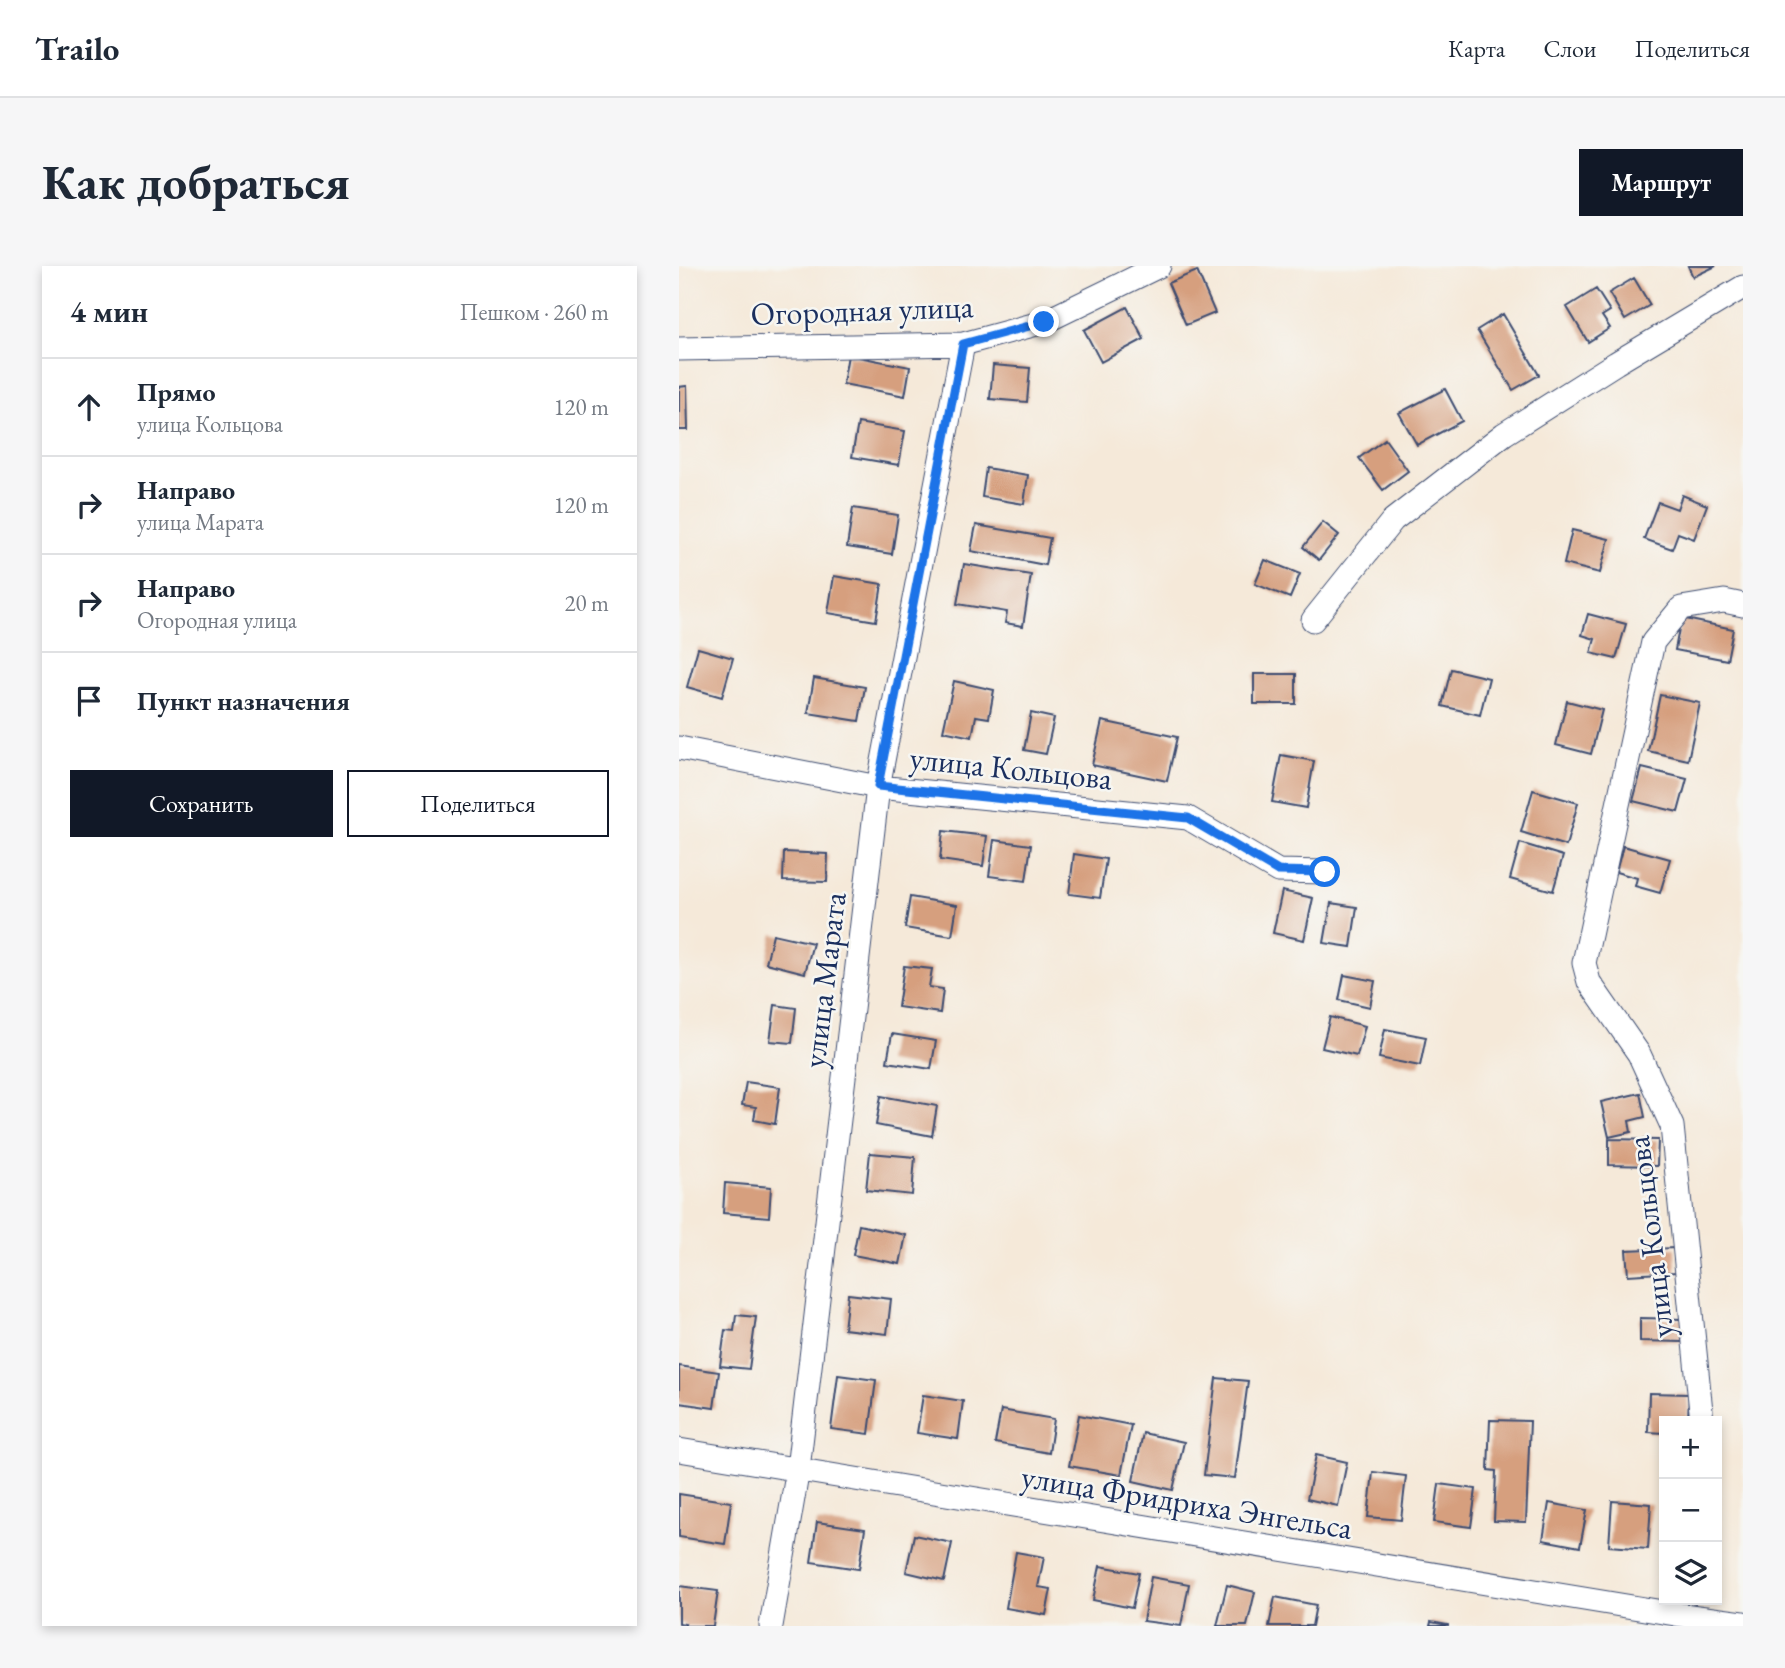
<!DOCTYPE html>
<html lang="ru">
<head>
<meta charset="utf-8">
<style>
	:root { --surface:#fff; --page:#f6f6f7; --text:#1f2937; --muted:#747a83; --line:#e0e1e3; --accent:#111827 }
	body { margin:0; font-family:"EB Garamond",serif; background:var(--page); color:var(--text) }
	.controls { position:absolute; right:21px; bottom:21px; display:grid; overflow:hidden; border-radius:0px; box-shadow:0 4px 10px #0003 }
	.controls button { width:63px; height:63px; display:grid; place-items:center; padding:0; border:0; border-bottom:2px solid var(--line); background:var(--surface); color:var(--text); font:35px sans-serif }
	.stop { position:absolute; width:21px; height:21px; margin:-16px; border:5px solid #1a73e8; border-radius:50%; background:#fff }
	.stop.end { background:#1a73e8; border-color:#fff; box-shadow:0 2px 7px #0008 }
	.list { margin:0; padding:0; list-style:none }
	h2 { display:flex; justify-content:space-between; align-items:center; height:91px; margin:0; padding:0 28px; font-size:30px }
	h2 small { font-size:23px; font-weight:400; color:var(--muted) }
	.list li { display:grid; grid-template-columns:46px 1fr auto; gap:21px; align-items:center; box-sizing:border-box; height:98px; padding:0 28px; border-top:2px solid var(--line) }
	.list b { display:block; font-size:26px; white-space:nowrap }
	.list p { margin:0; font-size:23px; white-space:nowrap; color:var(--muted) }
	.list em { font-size:23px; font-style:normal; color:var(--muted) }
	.actions { display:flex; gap:14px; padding:21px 28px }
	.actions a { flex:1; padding:16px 0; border:2px solid var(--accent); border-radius:0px; text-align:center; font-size:24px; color:var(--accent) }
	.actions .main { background:var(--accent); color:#fff }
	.icon { flex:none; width:38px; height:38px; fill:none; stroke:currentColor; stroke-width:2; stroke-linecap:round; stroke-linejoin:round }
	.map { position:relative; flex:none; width:1064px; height:1360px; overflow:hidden; border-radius:0px }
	header { display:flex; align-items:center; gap:42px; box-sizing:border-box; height:98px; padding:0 35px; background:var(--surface); border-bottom:2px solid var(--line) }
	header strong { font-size:33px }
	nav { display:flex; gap:38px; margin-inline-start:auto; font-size:24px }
	.intro { display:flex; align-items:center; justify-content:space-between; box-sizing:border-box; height:168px; padding:0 42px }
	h1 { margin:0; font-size:49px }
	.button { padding:18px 32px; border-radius:0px; background:var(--accent); color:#fff; font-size:24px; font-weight:700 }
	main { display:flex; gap:42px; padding:0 42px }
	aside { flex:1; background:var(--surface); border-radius:0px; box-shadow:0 4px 10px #0003 }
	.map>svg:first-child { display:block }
	.building { fill:#d69f7e }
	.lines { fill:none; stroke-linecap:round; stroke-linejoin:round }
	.minor-casing { stroke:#3c4b70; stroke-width:25 }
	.minor { stroke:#fff; stroke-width:23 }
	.route { stroke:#1a73e8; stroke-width:9 }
	.labels { text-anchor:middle; stroke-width:5; stroke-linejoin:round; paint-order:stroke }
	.street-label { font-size:32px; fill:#1b2f5e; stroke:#f6f6f2 }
</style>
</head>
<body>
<header>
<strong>Trailo</strong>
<nav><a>Карта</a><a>Слои</a><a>Поделиться</a></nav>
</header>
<div class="intro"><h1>Как добраться</h1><a class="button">Маршрут</a></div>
<main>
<aside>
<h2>4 мин<small>Пешком · 260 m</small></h2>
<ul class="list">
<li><svg class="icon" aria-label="ahead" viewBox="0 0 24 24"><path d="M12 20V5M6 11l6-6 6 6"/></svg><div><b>Прямо</b><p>улица Кольцова</p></div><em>120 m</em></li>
<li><svg class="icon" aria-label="right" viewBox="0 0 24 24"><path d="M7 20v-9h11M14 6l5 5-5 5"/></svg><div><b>Направо</b><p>улица Марата</p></div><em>120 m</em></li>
<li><svg class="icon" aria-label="right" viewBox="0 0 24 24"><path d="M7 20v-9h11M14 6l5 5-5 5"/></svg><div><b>Направо</b><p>Огородная улица</p></div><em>20 m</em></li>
<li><svg class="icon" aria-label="arrive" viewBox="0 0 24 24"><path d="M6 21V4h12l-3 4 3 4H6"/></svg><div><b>Пункт назначения</b></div></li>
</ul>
<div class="actions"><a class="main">Сохранить</a><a>Поделиться</a></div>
</aside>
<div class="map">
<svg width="1064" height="1360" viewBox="0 0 1064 1360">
	<rect width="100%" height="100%" fill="#f6f6f2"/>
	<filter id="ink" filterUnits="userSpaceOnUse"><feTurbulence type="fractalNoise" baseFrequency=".0143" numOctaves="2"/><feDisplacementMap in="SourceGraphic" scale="14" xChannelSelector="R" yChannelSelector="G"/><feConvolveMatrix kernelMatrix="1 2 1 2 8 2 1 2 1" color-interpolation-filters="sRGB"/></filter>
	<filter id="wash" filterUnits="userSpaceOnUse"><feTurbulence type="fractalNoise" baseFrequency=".00686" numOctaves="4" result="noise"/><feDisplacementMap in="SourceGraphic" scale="28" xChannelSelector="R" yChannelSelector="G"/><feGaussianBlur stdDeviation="1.57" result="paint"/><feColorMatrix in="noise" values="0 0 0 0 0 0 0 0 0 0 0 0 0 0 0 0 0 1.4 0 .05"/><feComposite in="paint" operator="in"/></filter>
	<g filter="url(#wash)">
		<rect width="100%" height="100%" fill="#f5e9d9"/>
		<g id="blocks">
			<!-- building -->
			<path class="building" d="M1009,0H1037L1014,11Z
				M518,5L536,47L507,59L489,17Z
				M955,12L971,39L946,54L930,27Z
				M917,23L931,45L923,50L931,62L909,76L888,41Z
				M448,41L465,73L422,96L405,64Z
				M824,48L860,109L834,124L798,64Z
				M169,89L231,101L226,130L164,118Z
				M314,99L351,102L348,136L311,133Z
				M8,120L9,164H0V121Z
				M766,123L783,155L738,179L720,147Z
				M179,157L226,165L220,199L173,191Z
				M706,173L729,205L704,224L680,192Z
				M307,202L349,209L345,238L303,231Z
				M1003,229L1028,239L1015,273L999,267L993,283L965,273L979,236L998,243Z
				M174,242L219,249L213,288L168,281Z
				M644,256L660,269L640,294L624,281Z
				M297,259L371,272L366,299L292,285Z
				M893,264L930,273L921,307L885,298Z
				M586,294L621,308L611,332L576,318Z
				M285,298L352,309L344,360L326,357L328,346L278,338Z
				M155,310L203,318L197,355L149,347Z
				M909,348L947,358L937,393L912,387L916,373L903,369Z
				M1002,352L1054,363L1048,394L996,384Z
				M19,382L54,392L43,431L8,421Z
				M772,403L810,412L801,449L763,440Z
				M575,408H617V438H575Z
				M135,412L186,421L180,455L129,447Z
				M275,415L315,424L310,452L297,450L293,471L264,465Z
				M981,429L1021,437L1009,494L969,485Z
				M888,435L923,444L912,488L877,479Z
				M352,447L375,452L367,488L345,484Z
				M423,455L498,471L488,515L413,499Z
				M602,489L635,495L627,542L593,536Z
				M963,502L1008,513L999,546L954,535Z
				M854,524L899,537L887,580L842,566Z
				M264,565L308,570L304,600L261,594Z
				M315,574L352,579L347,615L310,610Z
				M841,577L884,590L874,625L831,613Z
				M944,580L991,593L981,627L956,620L958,612L937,606Z
				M105,586L149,588L148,616L104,615Z
				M395,588L427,593L421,632L390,628Z
				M603,625L634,632L625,674L594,667Z
				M231,631L278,639L273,670L226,662Z
				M652,637L678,641L672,681L645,677Z
				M94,668L134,677L126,707L87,697Z
				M225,700L253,703L250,721L264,723L261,747L219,741Z
				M665,709L696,715L691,741L660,734Z
				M96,739L117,742L113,777L91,775Z
				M651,751L686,760L678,790L643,782Z
				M706,763L747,771L741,800L700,792Z
				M213,768L257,775L252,803L208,796Z
				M67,816L101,821L96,858L75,854L77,841L63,839Z
				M961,827L966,851L950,855L952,866L930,871L922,836Z
				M202,830L258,840L253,870L197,859Z
				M930,873L979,874L978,900L930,899Z
				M191,887L236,891L233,929L187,924Z
				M46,917L92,921L90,951L44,947Z
				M180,959L227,969L221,998L174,989Z
				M996,982L997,1006L949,1009L947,984Z
				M169,1028L212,1033L208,1068L165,1063Z
				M57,1049L77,1051L70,1103L41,1100L46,1064L55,1065Z
				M961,1052L1004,1053L1003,1076L961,1075Z
				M0,1100L40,1106L35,1142L0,1137Z
				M159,1109L197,1114L190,1168L152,1163Z
				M537,1112L569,1115L556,1212L525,1209Z
				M970,1127L1010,1128L1009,1155H985V1167L969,1166Z
				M244,1129L284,1135L279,1173L238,1167Z
				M322,1144L375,1153L370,1187L316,1177Z
				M400,1149L452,1159L442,1209L390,1200Z
				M811,1154L851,1155L847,1256L815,1255L817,1205L809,1204Z
				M464,1167L505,1176L494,1224L454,1215Z
				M637,1189L668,1196L659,1240L628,1233Z
				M694,1206L727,1210L722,1254L689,1251Z
				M760,1218L797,1223L792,1261L755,1256Z
				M0,1228L52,1236L46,1278L0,1271Z
				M933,1235L972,1238L969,1283L930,1280Z
				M870,1237L908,1244L901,1281L864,1274Z
				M138,1256L186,1263L180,1303L132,1296Z
				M235,1269L273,1277L265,1315L227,1306Z
				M337,1286L365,1291L359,1321L372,1323L367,1349L327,1342Z
				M421,1300L460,1307L453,1342L414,1334Z
				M472,1311L510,1318L502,1360L464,1355Z
				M548,1319L576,1326L568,1360H538Z
				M0,1320L39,1325L34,1360H5L6,1358L0,1357Z
				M596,1331L637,1339L633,1360H590Z
				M752,1356L769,1359V1360H751Z"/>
		</g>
	</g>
	<g filter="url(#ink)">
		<use href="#blocks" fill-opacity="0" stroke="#3c4b70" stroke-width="2"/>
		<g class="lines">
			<defs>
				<path id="minor" d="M0,83L284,78L365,56L480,0
					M634,354L714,254L825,168L937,97L1064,21
					M0,482L199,521L509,552L599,605L646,606
					M1023,1155L993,860L960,788L910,716L905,697L974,376L1002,342L1045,335L1064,339
					M0,1184L996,1348L1064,1357
					M92,1360L119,1203L199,521L284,78"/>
			</defs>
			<!-- minor casing -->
			<use href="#minor" class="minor-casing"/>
			<!-- minor -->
			<use href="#minor" class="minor"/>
		</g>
	</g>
	<g class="lines" filter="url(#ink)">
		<!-- route -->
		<path class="route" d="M365,56L284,78L199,520L509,552L599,605L646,606"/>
	</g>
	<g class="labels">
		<!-- street labels -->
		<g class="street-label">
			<text transform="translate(183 44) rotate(-2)" y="11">Огородная улица</text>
			<text transform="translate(332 502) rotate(6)" y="11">улица Кольцова</text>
			<text transform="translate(145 714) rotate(-83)" y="11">улица Марата</text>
			<text transform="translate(971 971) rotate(-97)" y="11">улица Кольцова</text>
			<text transform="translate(508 1236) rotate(9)" y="11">улица Фридриха Энгельса</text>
		</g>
	</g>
</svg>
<div class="controls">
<button>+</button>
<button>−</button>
<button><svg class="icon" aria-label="layers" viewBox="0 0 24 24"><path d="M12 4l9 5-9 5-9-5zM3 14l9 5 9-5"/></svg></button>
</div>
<div class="stop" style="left:646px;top:606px"></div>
<div class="stop end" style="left:365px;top:56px"></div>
</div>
</main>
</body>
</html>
